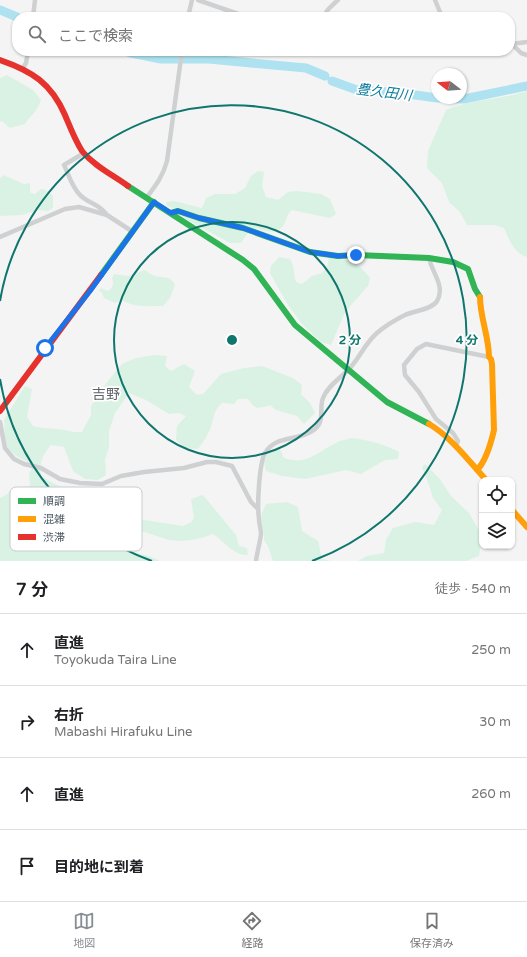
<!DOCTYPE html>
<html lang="ja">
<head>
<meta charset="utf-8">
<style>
	:root { --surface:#fff; --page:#f6f6f6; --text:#202124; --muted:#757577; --line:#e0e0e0; --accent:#868d94 }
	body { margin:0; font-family:"Varela Round","Noto Sans JP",sans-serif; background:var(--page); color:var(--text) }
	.controls { position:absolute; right:12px; bottom:12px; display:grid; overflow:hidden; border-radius:8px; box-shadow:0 1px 3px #0004 }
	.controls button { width:36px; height:36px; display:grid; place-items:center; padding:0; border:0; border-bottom:1px solid var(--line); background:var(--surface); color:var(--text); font:20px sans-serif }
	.compass { position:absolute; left:431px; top:68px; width:36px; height:36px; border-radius:50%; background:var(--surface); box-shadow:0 1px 3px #0004; rotate:287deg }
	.stop { position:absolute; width:12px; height:12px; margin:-9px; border:3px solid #1a73e8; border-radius:50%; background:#fff }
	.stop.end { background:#1a73e8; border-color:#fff; box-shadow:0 1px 4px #0008 }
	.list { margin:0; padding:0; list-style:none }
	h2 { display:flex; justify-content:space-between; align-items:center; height:52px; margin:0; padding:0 16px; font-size:17px }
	h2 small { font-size:13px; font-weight:400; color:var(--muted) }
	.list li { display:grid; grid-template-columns:26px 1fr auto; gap:12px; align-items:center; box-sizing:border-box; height:72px; padding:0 16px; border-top:1px solid var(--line) }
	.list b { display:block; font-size:15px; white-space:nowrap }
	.list p { margin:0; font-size:13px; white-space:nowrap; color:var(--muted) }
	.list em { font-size:13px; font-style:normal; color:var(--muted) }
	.icon { flex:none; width:22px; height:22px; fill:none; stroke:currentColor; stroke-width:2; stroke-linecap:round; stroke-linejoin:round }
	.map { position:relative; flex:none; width:527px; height:561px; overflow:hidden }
	.search { position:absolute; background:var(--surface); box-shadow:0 1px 3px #0004; left:12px; right:12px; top:12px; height:44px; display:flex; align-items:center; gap:10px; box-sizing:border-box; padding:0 14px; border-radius:16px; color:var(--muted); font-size:15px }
	.sheet { height:340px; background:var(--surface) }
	nav { display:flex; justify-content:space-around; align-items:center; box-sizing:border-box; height:56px; border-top:1px solid var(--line); background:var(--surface); font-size:11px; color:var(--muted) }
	nav a { display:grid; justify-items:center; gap:2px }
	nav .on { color:var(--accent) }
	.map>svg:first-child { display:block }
	.green { fill:#d9f2e3 }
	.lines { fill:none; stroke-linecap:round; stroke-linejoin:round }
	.river { stroke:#aee2f0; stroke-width:9 }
	.street { stroke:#ced0d2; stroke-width:4.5 }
	.fast { stroke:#30b455; stroke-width:6 }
	.slow { stroke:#ff9f0a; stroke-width:6 }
	.jam { stroke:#e5322d; stroke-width:6 }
	.route { stroke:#1a73e8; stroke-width:5 }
	.ring { fill:none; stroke:#0f766e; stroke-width:2 }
	.labels { text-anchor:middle; stroke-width:3.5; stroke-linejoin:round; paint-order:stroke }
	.water-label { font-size:14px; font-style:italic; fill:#0c7c9b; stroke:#fff }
	.neighbourhood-label { font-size:14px; fill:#5f6368; stroke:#fff }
	.key { fill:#fff; stroke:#c9ccd0; stroke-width:1 }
	.key-label { font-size:11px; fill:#4a5661 }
	.centre { fill:#0f766e; stroke:#fff; stroke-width:2 }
	.ring-label { font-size:12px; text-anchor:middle; font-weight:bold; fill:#0f766e; stroke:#fff; stroke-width:3.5; stroke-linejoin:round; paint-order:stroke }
</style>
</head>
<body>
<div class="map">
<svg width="527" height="561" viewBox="0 0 527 561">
	<rect width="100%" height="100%" fill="#f4f4f4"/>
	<!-- green -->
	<path class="green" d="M7,75L33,90L41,100C38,111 31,115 25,124L10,128L2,121L0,122V78Z
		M527,91V257C514,253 509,240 504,228L494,225H467L460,212L449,202L442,183L427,168L428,151L446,110C472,99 501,100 527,91Z
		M258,171L264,172L262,186L266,197L278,200L288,192L297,191L321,194L330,199L336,214L330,218L292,210C288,213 288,215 286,220C280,236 268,232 256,228L248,233L241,243H230L184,218L178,210L167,206L166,202L174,201L202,208L206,198L215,194H235L245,188L251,176Z
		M3,175L24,184L30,183V193L35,194L41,189L46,190L53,196V208L48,211L38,210L22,215L0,216V179Z
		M279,257L290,259C295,266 293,274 296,282L302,284L312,276L322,273L327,267L329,258C351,260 356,260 370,278L368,286L345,312L331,345L321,342L302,324L288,305L270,273L271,266Z
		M144,270C147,271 150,274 153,275C163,279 169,274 175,285L170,298L163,306C148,306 135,308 122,300L115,303L104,298L102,293L99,291L101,288L108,291C113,287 114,284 112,278L114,274L127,276L133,275Z
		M155,355L167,356L165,366L171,371L184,364L195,371L189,387L197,395L203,394L221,374L244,368L262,366L293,378L302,385L301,394L310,403L315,413L304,424L297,416L276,410L270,405C258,409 255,410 248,399H238L234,404L222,403C214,411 215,413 212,423C210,432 204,441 198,449L185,448L176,440L177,426L186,416L179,413L169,414L146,400L129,393L115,413L109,431V447L105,460L106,475L98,480L85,479L73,471L64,447L51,445C42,456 39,462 41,476C49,481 59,487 68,488C77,490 82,486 90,492L91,503L102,510L131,518L183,526L191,522L194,518L191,499L203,495L236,535L239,546L247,548L248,555C245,555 241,555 238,553C228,549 222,539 212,534C201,540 182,542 169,540L95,516L83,519L78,514C66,534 48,527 29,523L24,533L28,541L45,545L54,544L65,549L89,543L102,545L149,556L160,561H0V498L6,495L11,490H26L30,485L29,474L34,465L16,456L8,448L5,437L4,420L25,386L32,389L27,417L33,426C41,428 48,428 56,429C65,429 72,433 82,432L91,415V406L108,381L122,364L136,358Z
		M351,438C365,439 387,445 399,452L398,459L385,460L361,474L346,470L305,479L282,476L266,471L264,462L269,451L279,447L284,458C308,466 316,452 336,443C340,440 346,440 351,438Z
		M425,464L439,478L451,496L469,513L482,536L479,556L466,561H358L367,556L384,553L386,540L393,528L415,522L434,525L442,510L433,498L429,485L422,467Z
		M287,502L298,507L302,531L318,541L322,559L331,561H273L268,546L264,540C265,530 260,522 262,513C263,510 265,507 266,504Z"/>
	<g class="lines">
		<!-- river -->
		<path class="river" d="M0,10L17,17
			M125,51L131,53L161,59H209L306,68L325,76
			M332,81L357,90L401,93L437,98
			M439,98L464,99L527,86"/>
		<!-- street -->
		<path class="street" d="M198,0L247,17
			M435,0L442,17
			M33,17L35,0
			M188,17L192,0
			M269,17L281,15L303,17
			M324,17C325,10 333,5 338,0
			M510,42L521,53L527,55
			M511,44L527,42
			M23,68L26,63L28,51
			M84,153L64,165C69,175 72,188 81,196C90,204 99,204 107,215
			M147,197C156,185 163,176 167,161L182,51
			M0,237L65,209L79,207L107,215L133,232
			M0,422L5,448L14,459L24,464L41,468L60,479L80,483L102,484L121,476L144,472L184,468L207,462H216L232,466L251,502L258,509
			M456,446L458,441L453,433L436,419L419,392L405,375L404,365L417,349L426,344L489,357
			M256,561C257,552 260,543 261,534C261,529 259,524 259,519C257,506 259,464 265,453C276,434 300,442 315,429C325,421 319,408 323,398C327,387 339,379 347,371C359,360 364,344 377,333C385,326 395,320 405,315C414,311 433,309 437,301C446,286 431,271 429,258"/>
		<!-- fast -->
		<path class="fast" d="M128,186L243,260L254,269L295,325L387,402L429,424
			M171,213L178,211L199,218L243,228L310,252L338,256L357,255L429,258L453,262L468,269L475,289L480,297
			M101,275L154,202"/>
		<!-- slow -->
		<path class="slow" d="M429,424C450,436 470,462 486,480
			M477,470C486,461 491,443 494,430L492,364L491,359L489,357C489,337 480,317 480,297
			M512,510L527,527"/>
		<!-- jam -->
		<path class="jam" d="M0,60C32,71 51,83 65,115C70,127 75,140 82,151C94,166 113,175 128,186
			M0,411L101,275"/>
	</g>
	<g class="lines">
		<!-- route -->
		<path class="route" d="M45,348L90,291L154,202L171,213L178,211L199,218L243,228L310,252L338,256L356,255"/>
	</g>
	<!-- distance rings -->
	<g class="ring">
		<circle cx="232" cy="340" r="118"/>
		<path d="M152 561A235 235 0 0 1 0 379M0 301A235 235 0 1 1 312 561"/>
	</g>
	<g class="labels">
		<!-- water labels -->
		<g class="water-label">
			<text transform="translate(384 92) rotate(7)" y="5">豊久田川</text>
		</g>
		<!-- neighbourhood labels -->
		<g class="neighbourhood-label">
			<text x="106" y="399">吉野</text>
		</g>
	</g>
	<!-- legend -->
	<rect x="10" y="487" width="132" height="64" rx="6" class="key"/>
	<rect x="18" y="498" width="18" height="6" fill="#30b455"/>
	<rect x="18" y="516" width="18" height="6" fill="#ff9f0a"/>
	<rect x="18" y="534" width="18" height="6" fill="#e5322d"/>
	<g class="key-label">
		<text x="43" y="505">順調</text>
		<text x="43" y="523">混雑</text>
		<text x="43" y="541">渋滞</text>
	</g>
	<circle cx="232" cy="340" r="6" class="centre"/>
	<g class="ring-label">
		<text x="350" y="344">2 分</text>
		<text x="467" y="344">4 分</text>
	</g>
</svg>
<div class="controls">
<button><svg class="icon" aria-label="locate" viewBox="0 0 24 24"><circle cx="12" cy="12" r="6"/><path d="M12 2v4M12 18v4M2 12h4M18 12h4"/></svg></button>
<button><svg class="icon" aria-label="layers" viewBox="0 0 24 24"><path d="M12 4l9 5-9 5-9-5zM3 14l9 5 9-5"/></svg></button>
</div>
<svg class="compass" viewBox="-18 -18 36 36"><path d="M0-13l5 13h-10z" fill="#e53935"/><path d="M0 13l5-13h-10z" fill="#757577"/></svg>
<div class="stop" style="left:45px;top:348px"></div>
<div class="stop end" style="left:356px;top:255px"></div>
<div class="search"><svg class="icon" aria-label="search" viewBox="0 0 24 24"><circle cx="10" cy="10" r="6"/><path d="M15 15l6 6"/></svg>ここで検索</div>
</div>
<section class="sheet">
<h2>7 分<small>徒歩 · 540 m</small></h2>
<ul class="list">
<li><svg class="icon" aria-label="ahead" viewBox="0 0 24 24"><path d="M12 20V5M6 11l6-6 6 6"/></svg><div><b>直進</b><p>Toyokuda Taira Line</p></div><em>250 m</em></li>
<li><svg class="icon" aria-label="right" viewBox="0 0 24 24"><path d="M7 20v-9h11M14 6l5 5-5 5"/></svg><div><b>右折</b><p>Mabashi Hirafuku Line</p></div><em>30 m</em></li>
<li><svg class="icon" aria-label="ahead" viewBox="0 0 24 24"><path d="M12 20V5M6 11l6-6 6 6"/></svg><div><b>直進</b></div><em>260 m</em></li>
<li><svg class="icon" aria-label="arrive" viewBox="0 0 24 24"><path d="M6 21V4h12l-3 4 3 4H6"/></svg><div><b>目的地に到着</b></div></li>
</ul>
</section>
<nav>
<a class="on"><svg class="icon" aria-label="map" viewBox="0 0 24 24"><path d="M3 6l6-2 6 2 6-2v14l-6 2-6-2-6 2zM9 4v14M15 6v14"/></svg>地図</a>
<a><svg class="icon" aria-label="directions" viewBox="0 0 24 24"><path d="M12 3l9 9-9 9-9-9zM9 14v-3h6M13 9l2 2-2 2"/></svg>経路</a>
<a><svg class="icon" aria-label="saved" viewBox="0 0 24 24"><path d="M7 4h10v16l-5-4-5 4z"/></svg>保存済み</a>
</nav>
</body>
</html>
